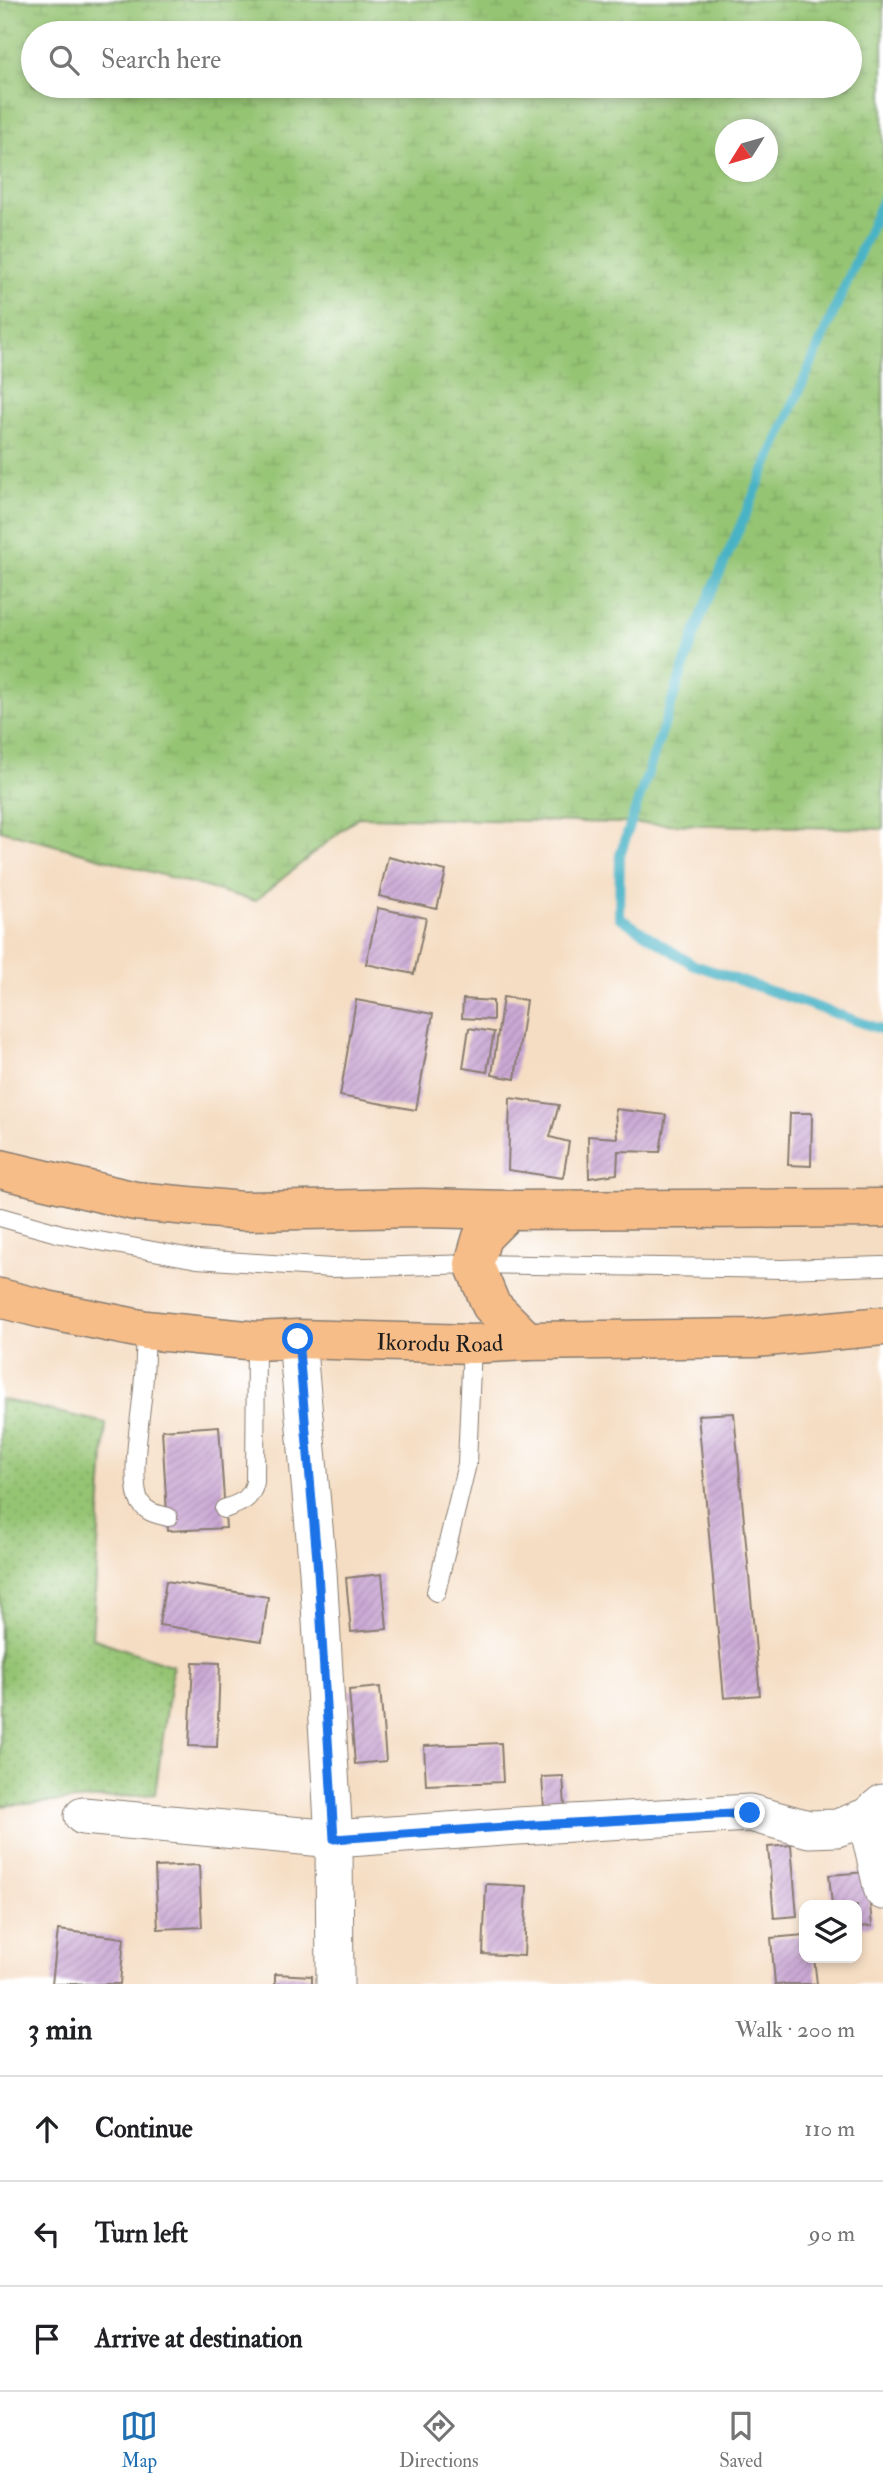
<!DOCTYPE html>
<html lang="en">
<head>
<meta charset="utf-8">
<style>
	:root { --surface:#fff; --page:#f6f6f6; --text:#202124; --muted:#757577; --line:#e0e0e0; --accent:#1f6fb2 }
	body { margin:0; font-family:"IM FELL Double Pica",serif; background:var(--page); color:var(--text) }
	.controls { position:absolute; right:21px; bottom:21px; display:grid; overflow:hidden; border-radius:14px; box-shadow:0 4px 10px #0003 }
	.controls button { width:63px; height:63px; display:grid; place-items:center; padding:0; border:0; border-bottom:2px solid var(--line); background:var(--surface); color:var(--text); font:35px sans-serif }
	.compass { position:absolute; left:715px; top:119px; width:63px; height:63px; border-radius:50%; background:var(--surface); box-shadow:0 4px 10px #0003; rotate:233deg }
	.stop { position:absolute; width:21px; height:21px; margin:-16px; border:5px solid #1a73e8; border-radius:50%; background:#fff }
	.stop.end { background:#1a73e8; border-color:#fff; box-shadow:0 2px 7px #0008 }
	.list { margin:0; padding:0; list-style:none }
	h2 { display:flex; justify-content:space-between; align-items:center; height:91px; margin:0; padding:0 28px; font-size:30px }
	h2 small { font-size:23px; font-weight:400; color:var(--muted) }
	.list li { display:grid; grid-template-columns:46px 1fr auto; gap:21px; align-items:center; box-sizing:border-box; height:105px; padding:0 28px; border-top:2px solid var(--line) }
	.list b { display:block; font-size:26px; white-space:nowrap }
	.list em { font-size:23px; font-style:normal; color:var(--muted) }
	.icon { flex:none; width:38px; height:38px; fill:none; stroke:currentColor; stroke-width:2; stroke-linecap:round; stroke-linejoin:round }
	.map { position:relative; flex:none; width:883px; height:1984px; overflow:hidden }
	.search { position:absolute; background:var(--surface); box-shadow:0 4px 10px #0003; left:21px; right:21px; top:21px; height:77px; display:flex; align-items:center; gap:18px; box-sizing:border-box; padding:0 24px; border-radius:38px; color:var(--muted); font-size:26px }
	.sheet { height:406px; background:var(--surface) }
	nav { display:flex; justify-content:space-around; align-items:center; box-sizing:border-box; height:98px; border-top:2px solid var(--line); background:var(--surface); font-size:19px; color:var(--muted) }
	nav a { display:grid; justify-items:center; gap:4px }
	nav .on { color:var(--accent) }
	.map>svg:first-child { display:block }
	.grass { fill:url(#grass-dots); stroke:#587048; stroke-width:2 }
	.wetland { fill:url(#wetland-marsh); stroke:#587048; stroke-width:2; fill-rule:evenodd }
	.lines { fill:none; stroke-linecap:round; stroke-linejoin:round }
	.stream { stroke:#48b3c6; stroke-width:10 }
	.building { fill:url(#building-hatch) }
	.service-casing { stroke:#887c70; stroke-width:20 }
	.minor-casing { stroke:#887c70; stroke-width:39 }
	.trunk-casing { stroke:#887c70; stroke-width:41 }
	.service { stroke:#fff; stroke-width:18 }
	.minor { stroke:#fff; stroke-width:37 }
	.trunk { stroke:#f7bd88; stroke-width:38 }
	.route { stroke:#1a73e8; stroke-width:9 }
	.labels { text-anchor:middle; stroke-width:6; stroke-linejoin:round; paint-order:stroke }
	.street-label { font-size:23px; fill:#1c1c1c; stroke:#fff }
</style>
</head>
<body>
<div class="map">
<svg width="883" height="1984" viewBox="0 0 883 1984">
	<defs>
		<pattern id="grass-dots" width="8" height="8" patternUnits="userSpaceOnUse" patternTransform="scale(1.75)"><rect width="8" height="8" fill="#95c473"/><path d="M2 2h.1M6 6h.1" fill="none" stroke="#80a863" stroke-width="1.8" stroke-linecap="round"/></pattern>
		<pattern id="wetland-marsh" width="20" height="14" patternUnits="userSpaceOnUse" patternTransform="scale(1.75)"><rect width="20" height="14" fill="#95c473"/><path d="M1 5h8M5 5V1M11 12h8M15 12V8" fill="none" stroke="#80a863"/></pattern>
		<pattern id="building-hatch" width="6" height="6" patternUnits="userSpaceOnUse" patternTransform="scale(1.75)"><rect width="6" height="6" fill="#caa8d4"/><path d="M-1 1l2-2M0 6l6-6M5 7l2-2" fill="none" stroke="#ad90b5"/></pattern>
	</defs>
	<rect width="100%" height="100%" fill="#fff"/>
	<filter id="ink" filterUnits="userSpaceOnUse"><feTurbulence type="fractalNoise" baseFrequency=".0143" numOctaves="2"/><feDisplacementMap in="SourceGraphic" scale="14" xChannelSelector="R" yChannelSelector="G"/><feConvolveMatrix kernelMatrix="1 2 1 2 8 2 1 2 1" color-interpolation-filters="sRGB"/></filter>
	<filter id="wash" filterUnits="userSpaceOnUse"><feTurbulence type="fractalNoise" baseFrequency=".00686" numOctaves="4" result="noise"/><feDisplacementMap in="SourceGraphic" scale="28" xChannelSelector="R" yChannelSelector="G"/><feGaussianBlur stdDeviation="1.57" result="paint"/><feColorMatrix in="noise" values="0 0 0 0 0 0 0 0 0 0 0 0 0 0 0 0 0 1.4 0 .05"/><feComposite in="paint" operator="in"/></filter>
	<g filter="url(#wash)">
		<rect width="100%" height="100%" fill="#f5ddc3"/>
		<!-- grass -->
		<path class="grass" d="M0,1399L106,1423L92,1638L173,1666L155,1794L0,1806Z"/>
		<!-- wetland -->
		<path class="wetland" d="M0,0H883V829L358,817L255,901L0,830ZM33,33H850V86H33ZM726,130H768V172H726Z"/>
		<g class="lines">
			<!-- stream -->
			<path class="stream" d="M883,199L701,616L620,855L619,917L692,964L883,1030"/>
		</g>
		<g id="blocks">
			<!-- building -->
			<path class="building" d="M388,857L446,871L437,909L379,896Z
				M378,908L426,918L414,974L366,964Z
				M503,997L526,1000L515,1079L492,1075Z
				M463,999L493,1001V1020L462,1018Z
				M356,1000L433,1014L416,1110L340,1096Z
				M469,1028L494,1032L487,1072L463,1068Z
				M510,1098L559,1105L550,1137L569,1142L563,1178L508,1170Z
				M615,1109L666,1115L660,1152L618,1151L617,1174L589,1178L588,1136L617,1138Z
				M790,1113H812L811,1166L788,1165Z
				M734,1413L760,1695L724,1698L698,1415Z
				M219,1426L226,1528L168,1531L162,1430Z
				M382,1574L387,1629L351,1632L346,1578Z
				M166,1581L268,1597L262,1641L159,1625Z
				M193,1662L220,1663L217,1747L189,1746Z
				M380,1687L386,1761L355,1764L349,1690Z
				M501,1743L503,1782L426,1785L424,1746Z
				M563,1776L565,1807L544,1808L542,1777Z
				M791,1845L797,1916L774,1918L768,1847Z
				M199,1865L202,1927L158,1929L155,1867Z
				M867,1872L872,1926L857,1927V1905H832L829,1875Z
				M486,1884L527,1886L524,1956L483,1954Z
				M58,1930L124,1938L120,1984H52Z
				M804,1935V1958H814L817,1984H775L771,1938Z
				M275,1974L312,1976V1984H275Z"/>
		</g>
	</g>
	<g filter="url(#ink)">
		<use href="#blocks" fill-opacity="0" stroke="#887c70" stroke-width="2"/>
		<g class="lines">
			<defs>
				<path id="service" d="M0,1217L61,1234L197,1259L332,1268L474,1264L781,1269L883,1266
					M146,1330C145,1349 145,1369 143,1389C141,1415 129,1481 140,1502C147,1513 156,1514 168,1517
					M224,1509C241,1503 251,1500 255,1482L256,1341
					M436,1592L467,1464L472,1344"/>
				<path id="minor" d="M297,1339L318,1571L334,1839L335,1984
					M83,1816L334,1839L518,1826L750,1813L809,1829L837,1828L866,1817L883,1803
					M866,1817L883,1891"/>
				<g id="trunk">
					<path d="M0,1169L135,1201L242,1211L422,1208L509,1210L883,1208"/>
					<path d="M509,1210L482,1237L474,1264L491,1305L527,1341"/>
					<path id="s1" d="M0,1298L47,1310L146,1330L256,1341L297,1339L472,1344L527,1341L755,1338L883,1326"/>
				</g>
			</defs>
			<!-- service casing -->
			<use href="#service" class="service-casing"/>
			<!-- minor casing -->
			<use href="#minor" class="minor-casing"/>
			<!-- trunk casing -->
			<use href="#trunk" class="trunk-casing"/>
			<!-- service -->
			<use href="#service" class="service"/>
			<!-- minor -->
			<use href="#minor" class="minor"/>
			<!-- trunk -->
			<use href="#trunk" class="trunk"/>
		</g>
	</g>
	<g class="lines" filter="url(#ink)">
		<!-- route -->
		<path class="route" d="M298,1339L318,1571L334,1839L518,1826L750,1813"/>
	</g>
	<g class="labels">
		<!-- street labels -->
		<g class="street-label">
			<text dy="8" stroke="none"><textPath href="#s1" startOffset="444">Ikorodu Road</textPath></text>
		</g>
	</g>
</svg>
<div class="controls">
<button><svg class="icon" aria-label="layers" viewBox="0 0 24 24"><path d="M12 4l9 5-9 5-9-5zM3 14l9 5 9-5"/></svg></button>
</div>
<svg class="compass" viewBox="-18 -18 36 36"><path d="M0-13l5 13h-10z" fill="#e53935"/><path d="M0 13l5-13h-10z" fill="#757577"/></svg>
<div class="stop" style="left:298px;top:1339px"></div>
<div class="stop end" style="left:750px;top:1813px"></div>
<div class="search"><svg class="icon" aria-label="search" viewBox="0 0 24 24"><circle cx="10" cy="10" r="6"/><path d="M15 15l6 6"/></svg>Search here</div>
</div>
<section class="sheet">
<h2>3 min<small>Walk · 200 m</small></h2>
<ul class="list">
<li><svg class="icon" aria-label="ahead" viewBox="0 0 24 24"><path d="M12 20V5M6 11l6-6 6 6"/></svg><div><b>Continue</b></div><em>110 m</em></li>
<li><svg class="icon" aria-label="left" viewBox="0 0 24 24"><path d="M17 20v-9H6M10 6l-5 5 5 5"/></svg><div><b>Turn left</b></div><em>90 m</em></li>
<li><svg class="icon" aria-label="arrive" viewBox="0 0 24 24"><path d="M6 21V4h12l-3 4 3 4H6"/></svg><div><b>Arrive at destination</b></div></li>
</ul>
</section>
<nav>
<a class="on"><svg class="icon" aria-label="map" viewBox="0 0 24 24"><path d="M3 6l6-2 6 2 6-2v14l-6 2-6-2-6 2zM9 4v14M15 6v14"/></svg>Map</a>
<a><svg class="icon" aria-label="directions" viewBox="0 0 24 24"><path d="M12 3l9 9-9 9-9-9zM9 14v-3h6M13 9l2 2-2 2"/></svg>Directions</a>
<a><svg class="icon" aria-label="saved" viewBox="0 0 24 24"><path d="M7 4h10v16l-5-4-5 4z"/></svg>Saved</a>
</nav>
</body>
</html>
